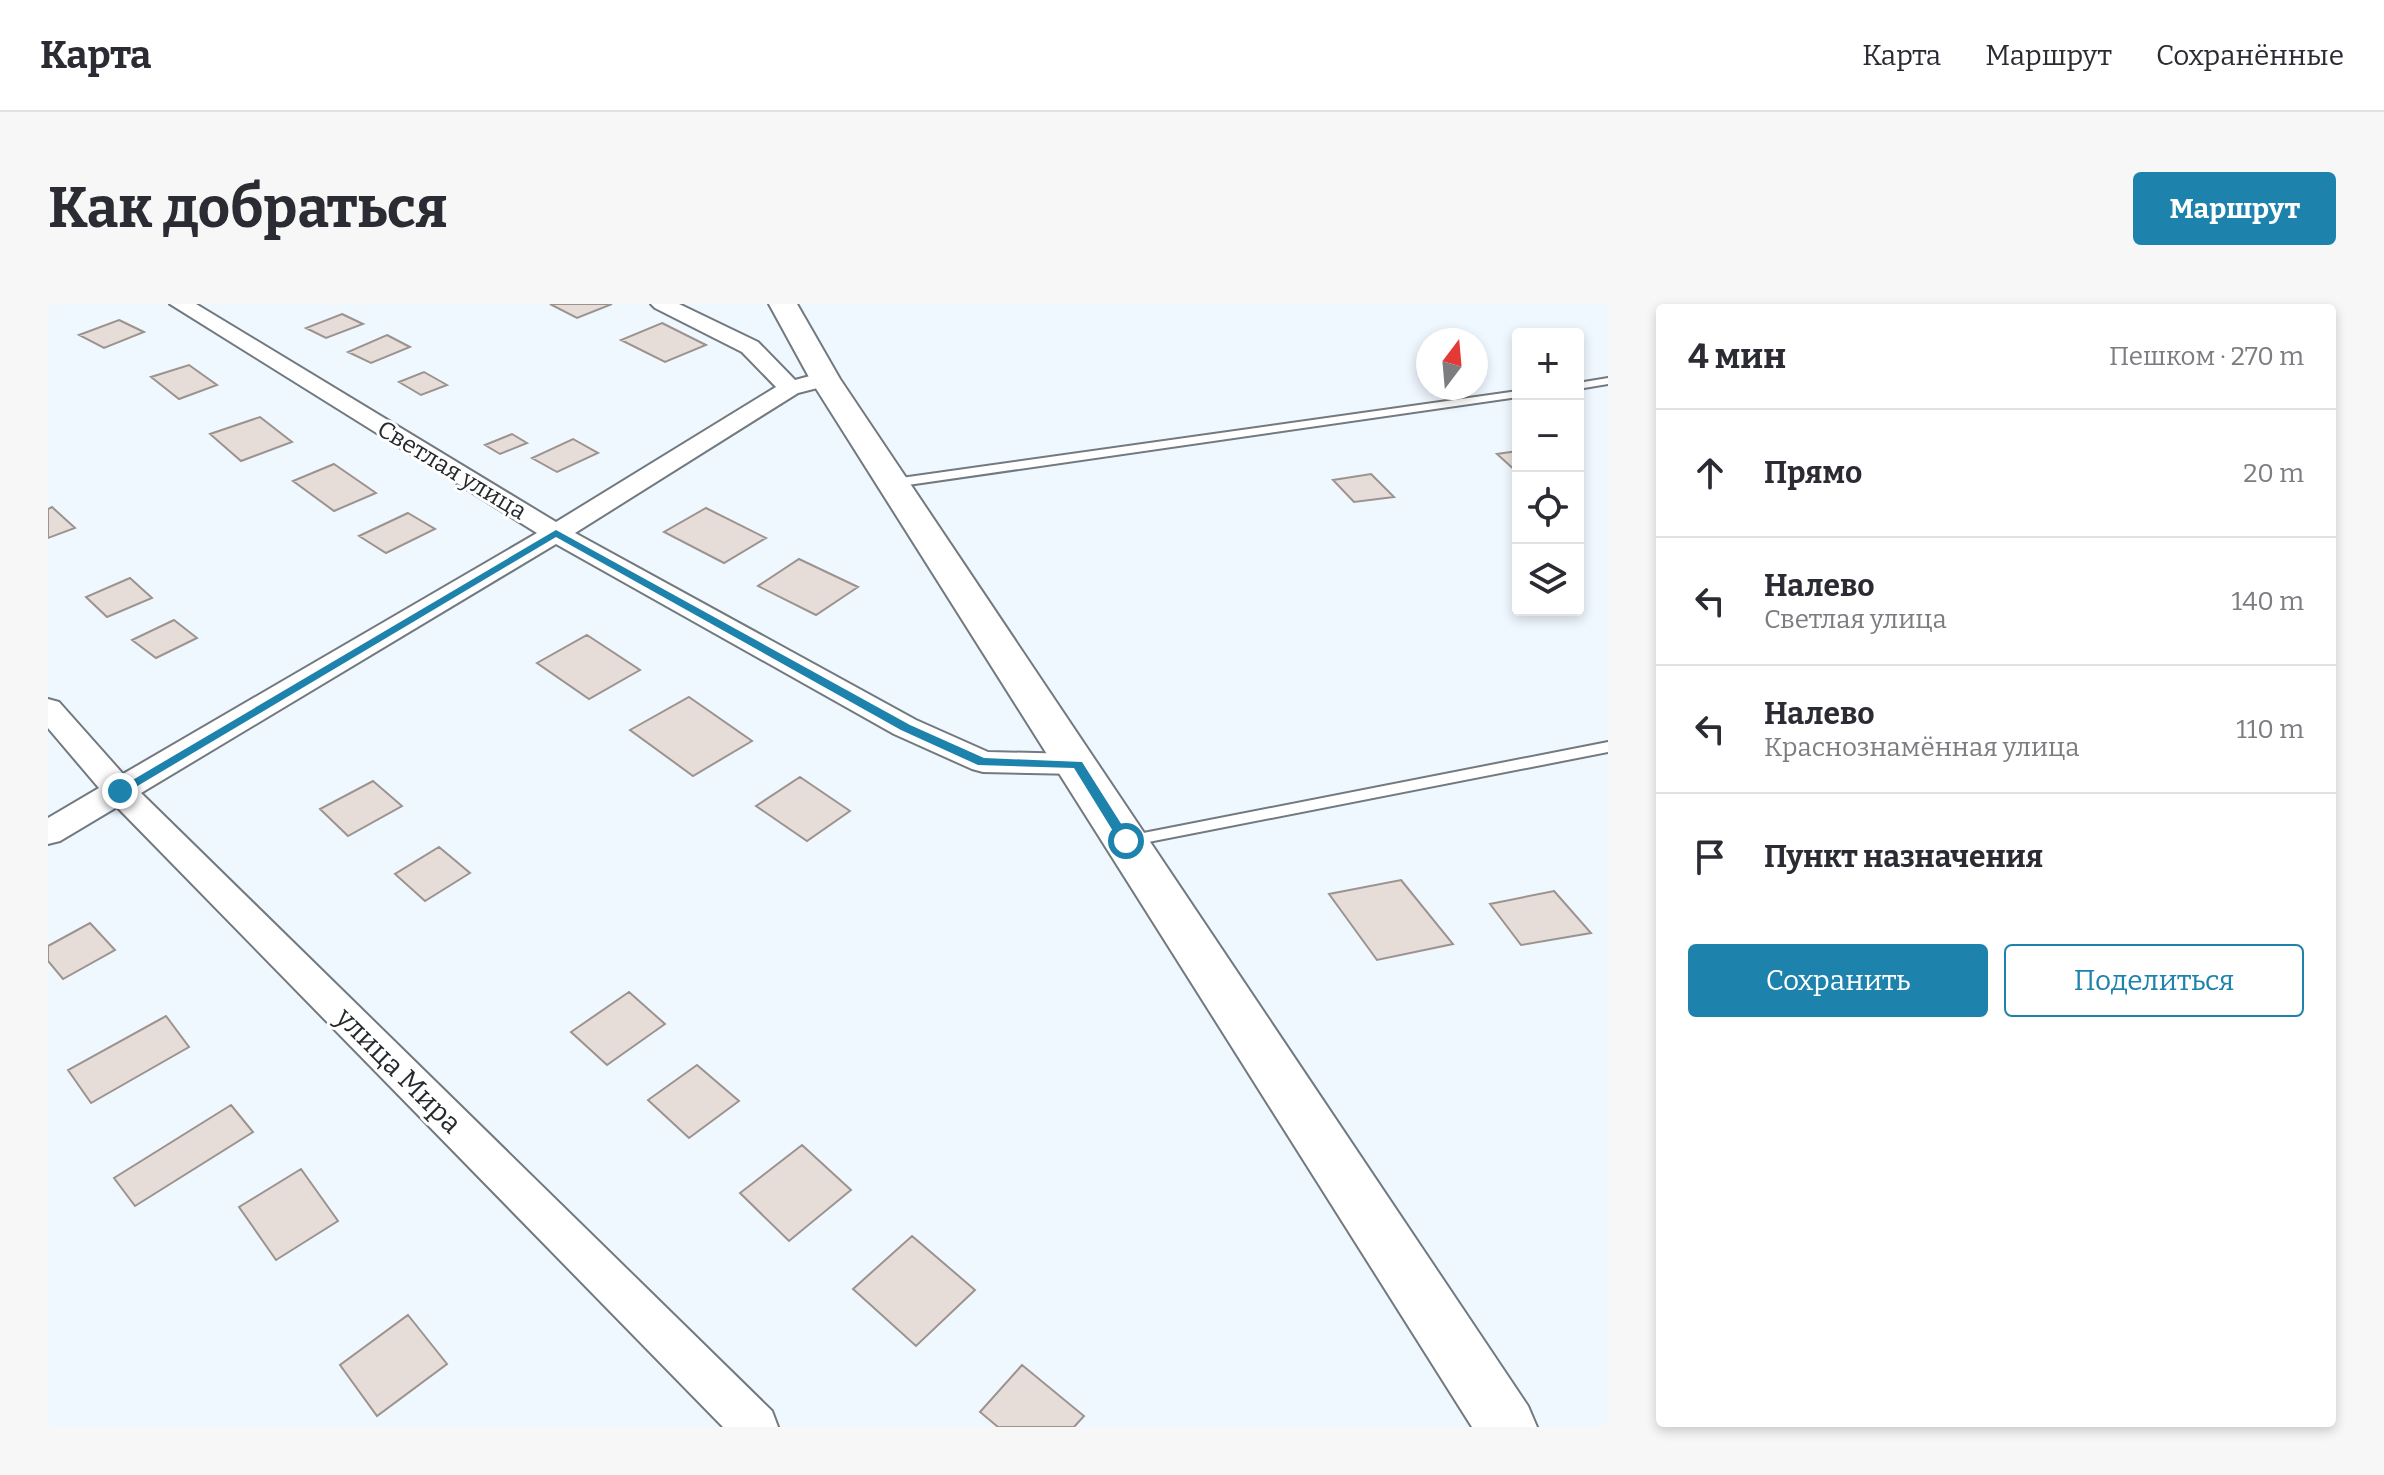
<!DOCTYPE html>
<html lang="ru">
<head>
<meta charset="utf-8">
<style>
	:root { --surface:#fff; --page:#f7f7f7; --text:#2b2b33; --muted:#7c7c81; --line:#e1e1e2; --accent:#1d83ad }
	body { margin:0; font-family:Bitter,serif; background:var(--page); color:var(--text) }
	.controls { position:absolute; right:24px; top:24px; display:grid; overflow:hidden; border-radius:8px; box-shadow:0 4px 12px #0003 }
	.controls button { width:72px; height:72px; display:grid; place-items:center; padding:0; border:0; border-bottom:2px solid var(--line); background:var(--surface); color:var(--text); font:40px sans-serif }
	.compass { position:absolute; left:1368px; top:24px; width:72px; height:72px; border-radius:50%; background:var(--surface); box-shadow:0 4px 12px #0003; rotate:16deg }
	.stop { position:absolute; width:24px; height:24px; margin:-18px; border:6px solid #1d83ad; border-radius:50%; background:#fff }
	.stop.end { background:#1d83ad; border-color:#fff; box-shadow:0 2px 8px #0008 }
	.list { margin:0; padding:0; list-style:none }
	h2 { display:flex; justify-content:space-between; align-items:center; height:104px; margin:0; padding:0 32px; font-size:34px }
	h2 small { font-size:26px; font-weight:400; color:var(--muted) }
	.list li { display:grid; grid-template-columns:52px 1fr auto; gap:24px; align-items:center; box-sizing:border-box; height:128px; padding:0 32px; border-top:2px solid var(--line) }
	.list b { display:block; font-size:30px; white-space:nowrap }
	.list p { margin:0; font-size:26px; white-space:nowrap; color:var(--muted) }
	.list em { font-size:26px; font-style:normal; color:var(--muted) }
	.actions { display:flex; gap:16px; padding:24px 32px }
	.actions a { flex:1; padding:18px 0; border:2px solid var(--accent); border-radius:8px; text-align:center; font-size:28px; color:var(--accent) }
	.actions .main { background:var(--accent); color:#fff }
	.icon { flex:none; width:44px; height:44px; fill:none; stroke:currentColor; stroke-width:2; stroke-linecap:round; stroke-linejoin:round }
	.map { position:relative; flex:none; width:1560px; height:1123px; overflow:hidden; border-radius:8px }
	header { display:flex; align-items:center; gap:48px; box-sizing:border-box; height:112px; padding:0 40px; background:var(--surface); border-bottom:2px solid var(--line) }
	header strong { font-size:38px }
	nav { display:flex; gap:44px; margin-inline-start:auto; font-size:28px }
	.intro { display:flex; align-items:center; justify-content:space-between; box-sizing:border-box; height:192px; padding:0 48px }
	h1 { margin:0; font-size:56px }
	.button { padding:20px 36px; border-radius:8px; background:var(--accent); color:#fff; font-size:28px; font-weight:700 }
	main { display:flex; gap:48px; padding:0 48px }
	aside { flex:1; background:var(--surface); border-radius:8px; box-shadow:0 4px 12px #0003 }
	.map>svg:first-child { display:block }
	.building { fill:#e6ddd8; stroke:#9c938e; stroke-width:2 }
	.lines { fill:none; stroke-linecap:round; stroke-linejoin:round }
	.lane-casing { stroke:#72797f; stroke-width:4 }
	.street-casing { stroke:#72797f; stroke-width:4 }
	.secondary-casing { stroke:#72797f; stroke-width:4 }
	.lane { fill:#fff; fill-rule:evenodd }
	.street { fill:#fff; fill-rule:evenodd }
	.secondary { fill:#fff; fill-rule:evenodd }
	.route { fill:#1d83ad }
	.labels { text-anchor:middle; stroke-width:6; stroke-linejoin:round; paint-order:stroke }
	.far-street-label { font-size:24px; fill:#272a2c; stroke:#fff }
	.street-label { font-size:28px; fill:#272a2c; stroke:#fff }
</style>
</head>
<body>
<header>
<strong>Карта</strong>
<nav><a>Карта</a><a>Маршрут</a><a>Сохранённые</a></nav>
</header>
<div class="intro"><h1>Как добраться</h1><a class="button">Маршрут</a></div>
<main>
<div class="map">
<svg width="1560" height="1123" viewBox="0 0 1560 1123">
	<rect width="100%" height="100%" fill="#f0f8ff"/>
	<!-- building -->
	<path class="building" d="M502,0H564L529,14Z
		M294,10L315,20L278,34L258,24Z
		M71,16L96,28L56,44L31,31Z
		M614,19L658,41L617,58L573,36Z
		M339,31L362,43L323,59L300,48Z
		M141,61L169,81L131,95L103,73Z
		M376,68L399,81L373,91L351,78Z
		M212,113L244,138L193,157L162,130Z
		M464,130L479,139L452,150L437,141Z
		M525,135L550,149L509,168L484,154Z
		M1470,147V169L1449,150Z
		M286,160L328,189L286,207L245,177Z
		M1323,170L1346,193L1306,198L1285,176Z
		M4,203L27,224L0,234V205Z
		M658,204L718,234L676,259L616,228Z
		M360,209L387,225L338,249L311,232Z
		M751,255L810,283L768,311L710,282Z
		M82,274L104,294L59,313L38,293Z
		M126,316L149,334L108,354L84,336Z
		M539,331L592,366L541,395L489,359Z
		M641,393L704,437L645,472L582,426Z
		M752,473L802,507L759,537L708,502Z
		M325,477L354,502L300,532L272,505Z
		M391,543L422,569L377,597L347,570Z
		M1353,576L1405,640L1329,656L1281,590Z
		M1506,587L1543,629L1473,641L1442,600Z
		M42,619L67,646L15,675L0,657V642Z
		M581,688L617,720L559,761L523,728Z
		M118,712L141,743L43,799L20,766Z
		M649,761L691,797L641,834L600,796Z
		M183,801L205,828L87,902L66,874Z
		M754,841L803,886L741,937L692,889Z
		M253,865L290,917L228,956L191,903Z
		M864,932L927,986L868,1042L805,985Z
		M360,1011L399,1060L329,1112L292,1061Z
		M974,1061L1036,1112L1026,1123H950L932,1108Z"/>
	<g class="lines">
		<defs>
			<path id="lane" d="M1560,74V80L1530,85V79Z
				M1470,87V93L846,183L840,179L846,175Z
				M1560,438V448L1080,542L1072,537L1080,532Z"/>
			<path id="street" d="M122,0H148L508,218L728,83L694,48L607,4L603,0H631L710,38L747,76L777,68L785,70L788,75L785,80L750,89L527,229L868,416L940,448L1030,450L1041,453L1046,460L1041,467L1030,470L935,468L924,465L846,430L508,240L93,489L724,1107L730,1123H675L69,503L12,537L0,540V514L51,484L0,424V395L11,398L75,470L489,229Z"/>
			<path id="secondary" d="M721,0H749L792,75L1480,1102L1489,1123H1424L762,75Z"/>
		</defs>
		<!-- lane casing -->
		<use href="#lane" class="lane-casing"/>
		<!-- street casing -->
		<use href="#street" class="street-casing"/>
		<!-- secondary casing -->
		<use href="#secondary" class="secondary-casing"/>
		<!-- lane -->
		<use href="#lane" class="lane"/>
		<!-- street -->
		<use href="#street" class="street"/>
		<!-- secondary -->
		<use href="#secondary" class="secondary"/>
	</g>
	<!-- route -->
	<path class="route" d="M508,226L862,421L936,454L1034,458L1084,537L1078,542L1073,540L1026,464L930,461L853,426L508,233L76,490L66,487Z"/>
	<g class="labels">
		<!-- far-street labels -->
		<g class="far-street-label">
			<text transform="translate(404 166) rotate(31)" y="8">Светлая улица</text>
		</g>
		<!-- street labels -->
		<g class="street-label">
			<text transform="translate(351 766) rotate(45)" y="10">улица Мира</text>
		</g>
	</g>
</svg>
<div class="controls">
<button>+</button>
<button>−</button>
<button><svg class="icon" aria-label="locate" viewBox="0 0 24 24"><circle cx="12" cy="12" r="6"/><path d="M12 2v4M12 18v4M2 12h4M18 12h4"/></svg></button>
<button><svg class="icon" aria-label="layers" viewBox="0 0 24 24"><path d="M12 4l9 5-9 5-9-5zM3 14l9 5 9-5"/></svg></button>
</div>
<svg class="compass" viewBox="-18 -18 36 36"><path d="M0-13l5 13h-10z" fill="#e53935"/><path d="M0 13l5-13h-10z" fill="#7c7c81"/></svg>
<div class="stop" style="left:1078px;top:537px"></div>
<div class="stop end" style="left:72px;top:487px"></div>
</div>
<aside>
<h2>4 мин<small>Пешком · 270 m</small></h2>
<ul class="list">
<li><svg class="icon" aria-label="ahead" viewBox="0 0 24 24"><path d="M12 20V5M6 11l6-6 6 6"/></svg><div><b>Прямо</b></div><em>20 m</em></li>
<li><svg class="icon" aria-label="left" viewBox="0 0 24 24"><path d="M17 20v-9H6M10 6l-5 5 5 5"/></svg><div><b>Налево</b><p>Светлая улица</p></div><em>140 m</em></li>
<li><svg class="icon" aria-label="left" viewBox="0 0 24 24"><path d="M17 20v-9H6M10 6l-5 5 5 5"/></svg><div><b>Налево</b><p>Краснознамённая улица</p></div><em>110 m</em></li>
<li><svg class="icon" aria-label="arrive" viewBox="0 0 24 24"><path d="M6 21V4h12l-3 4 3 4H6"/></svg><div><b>Пункт назначения</b></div></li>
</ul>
<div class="actions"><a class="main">Сохранить</a><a>Поделиться</a></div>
</aside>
</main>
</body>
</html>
